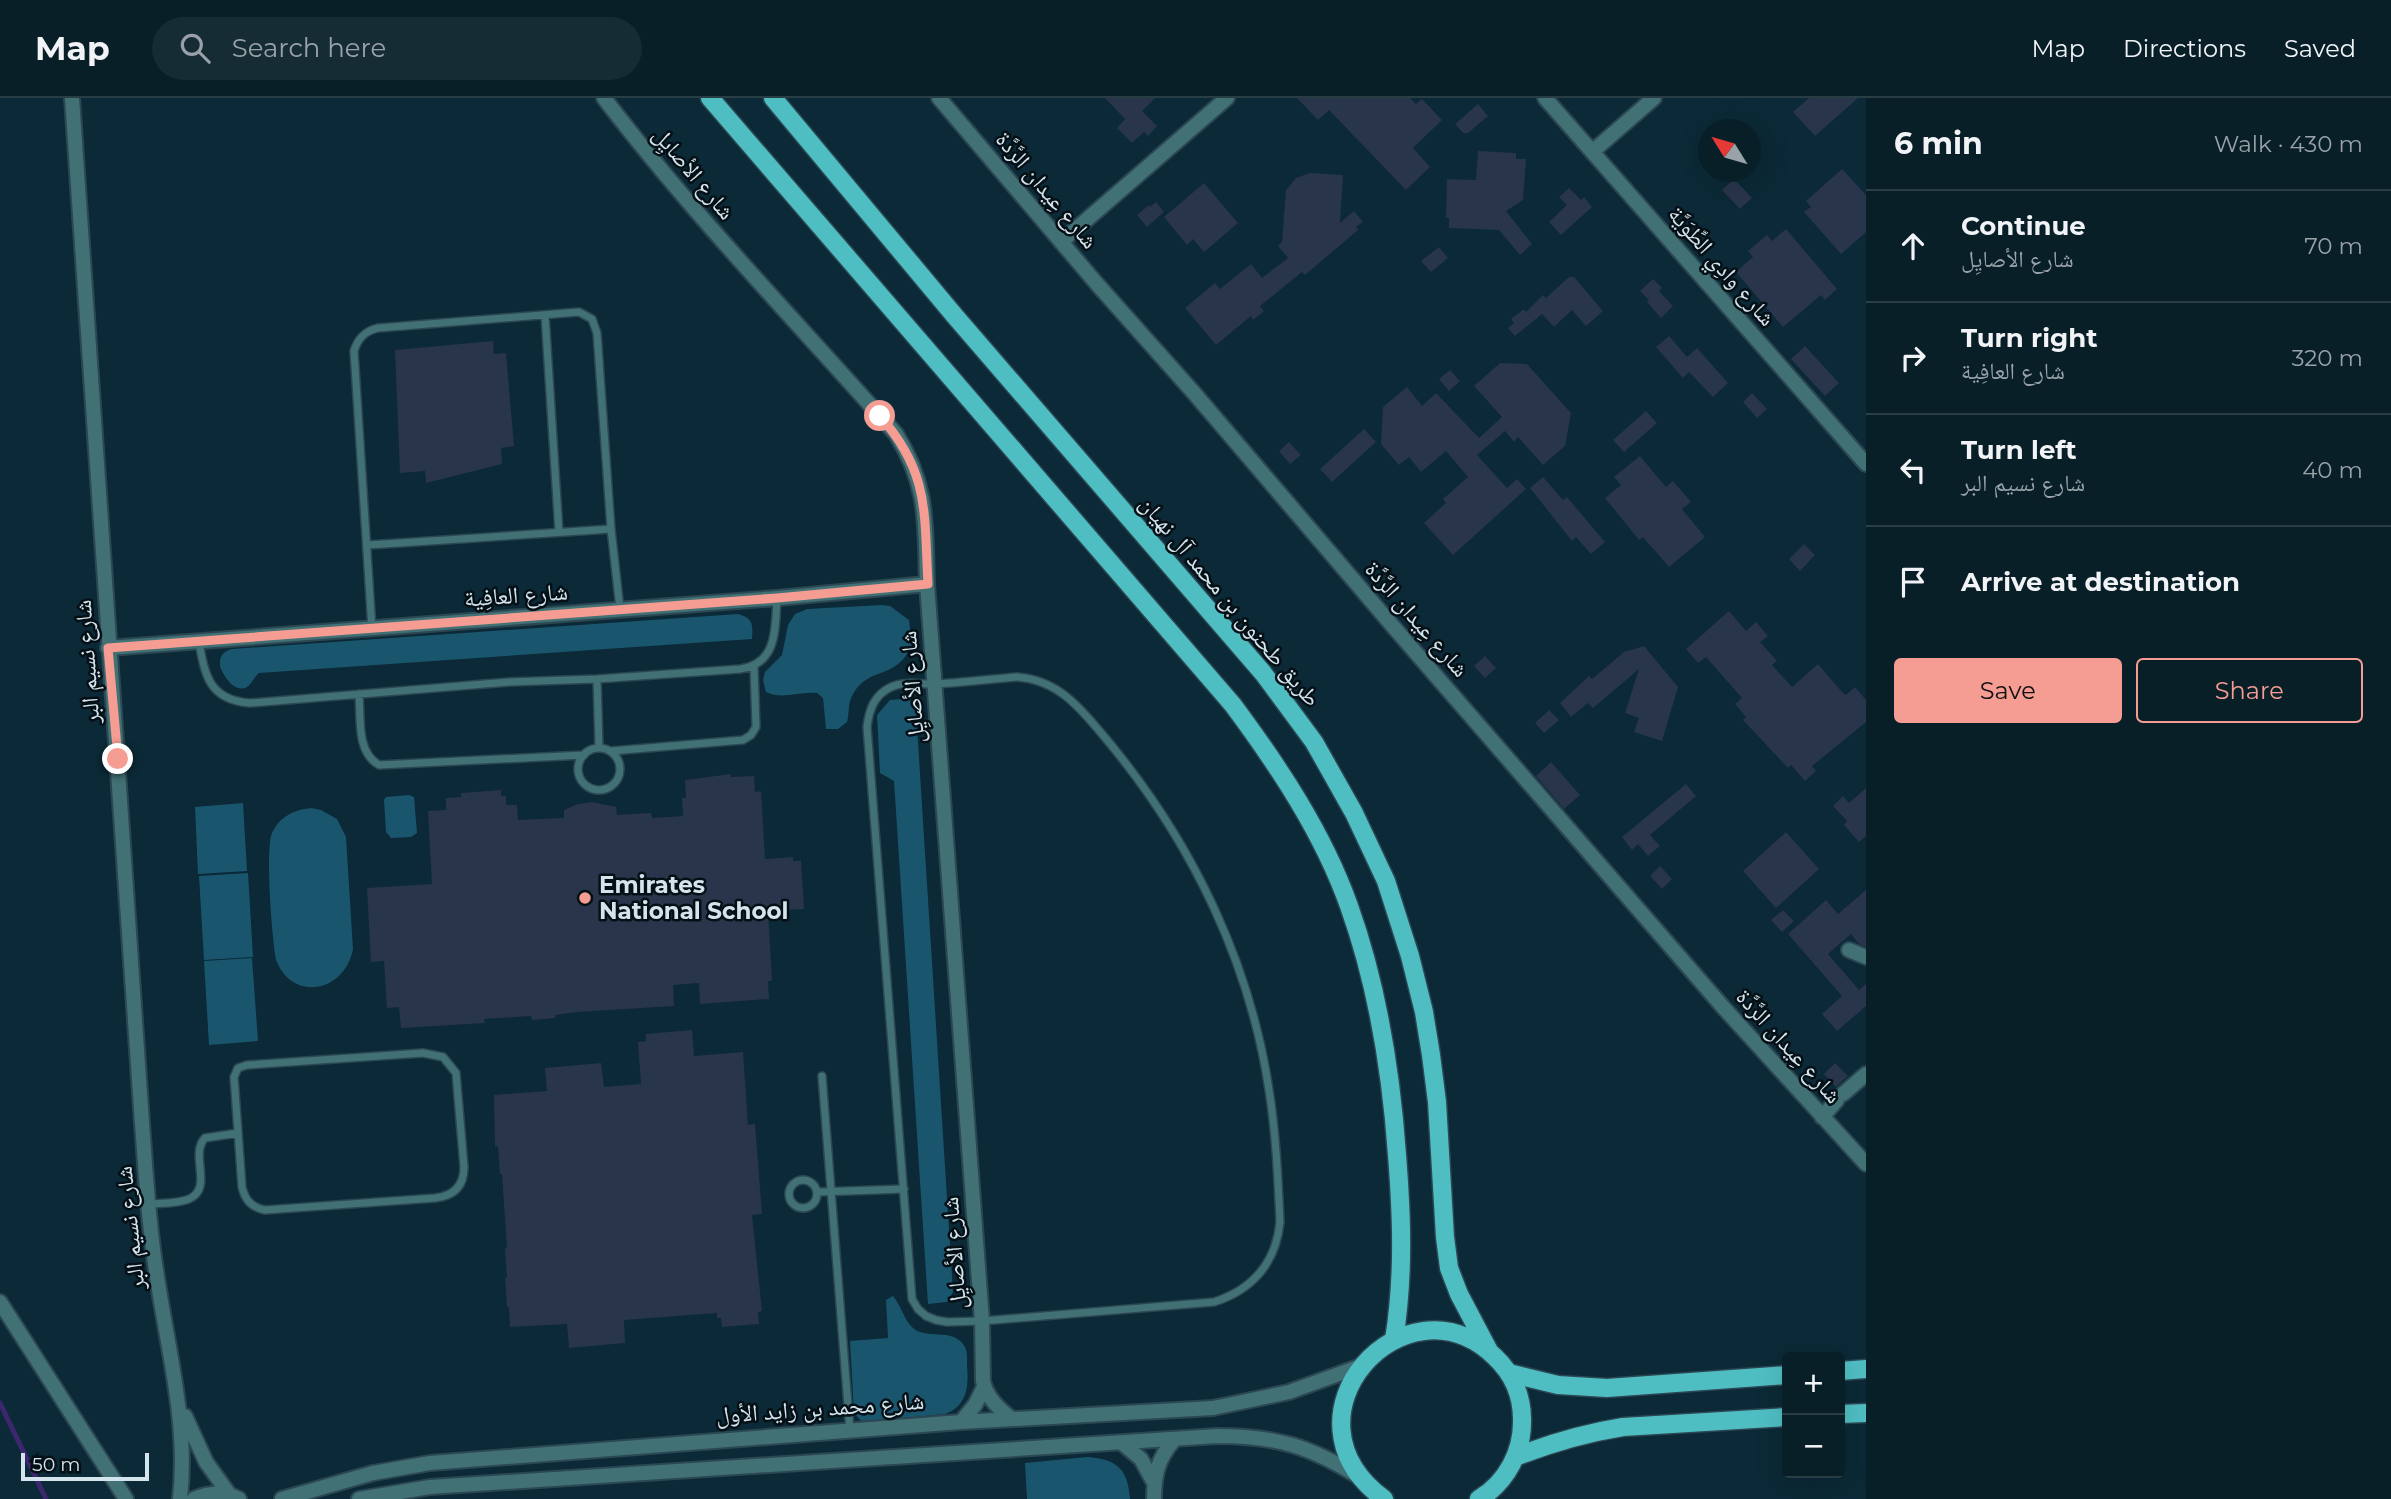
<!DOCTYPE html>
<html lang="en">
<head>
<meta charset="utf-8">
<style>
	:root { --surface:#081f28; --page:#162c34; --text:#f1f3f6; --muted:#98a2a8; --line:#293d45; --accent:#f59c93 }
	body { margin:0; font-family:Montserrat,"Noto Naskh Arabic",sans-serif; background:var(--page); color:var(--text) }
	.controls { position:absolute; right:21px; bottom:21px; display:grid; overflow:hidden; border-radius:7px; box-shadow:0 7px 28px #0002 }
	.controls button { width:63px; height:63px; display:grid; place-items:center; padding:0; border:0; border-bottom:2px solid var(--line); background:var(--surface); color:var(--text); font:35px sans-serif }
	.compass { position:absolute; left:1698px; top:21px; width:63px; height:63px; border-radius:50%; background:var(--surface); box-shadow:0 7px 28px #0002; rotate:307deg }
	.scale { position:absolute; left:21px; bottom:18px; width:128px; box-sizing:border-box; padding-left:7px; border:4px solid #d4e4ed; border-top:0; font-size:19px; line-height:24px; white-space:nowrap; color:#d4e4ed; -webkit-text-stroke:5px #051016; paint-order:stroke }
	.stop { position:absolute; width:21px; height:21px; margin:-16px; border:5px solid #f59c93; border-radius:50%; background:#fff }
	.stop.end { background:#f59c93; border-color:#fff; box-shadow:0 2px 7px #0008 }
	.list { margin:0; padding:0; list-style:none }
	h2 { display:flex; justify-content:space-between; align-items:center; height:91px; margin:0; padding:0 28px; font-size:30px }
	h2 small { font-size:23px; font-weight:400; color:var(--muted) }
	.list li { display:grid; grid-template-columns:46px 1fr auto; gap:21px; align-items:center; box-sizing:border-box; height:112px; padding:0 28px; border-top:2px solid var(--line) }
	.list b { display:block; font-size:26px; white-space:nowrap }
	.list p { margin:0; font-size:23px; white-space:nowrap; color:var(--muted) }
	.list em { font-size:23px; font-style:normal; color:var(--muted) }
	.actions { display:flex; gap:14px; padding:21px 28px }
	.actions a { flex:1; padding:16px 0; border:2px solid var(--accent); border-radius:7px; text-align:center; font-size:24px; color:var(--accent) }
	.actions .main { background:var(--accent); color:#111 }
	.icon { flex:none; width:38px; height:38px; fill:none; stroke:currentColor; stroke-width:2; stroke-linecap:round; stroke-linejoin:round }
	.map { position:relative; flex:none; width:1866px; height:1401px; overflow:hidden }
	header { display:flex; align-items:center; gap:42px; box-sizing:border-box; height:98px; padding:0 35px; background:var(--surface); border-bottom:2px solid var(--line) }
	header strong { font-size:33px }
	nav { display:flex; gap:38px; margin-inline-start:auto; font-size:24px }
	.search { width:490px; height:63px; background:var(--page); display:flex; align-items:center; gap:18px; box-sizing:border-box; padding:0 24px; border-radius:38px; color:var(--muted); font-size:26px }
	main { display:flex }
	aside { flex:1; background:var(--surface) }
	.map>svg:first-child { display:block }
	.green { fill:#1a556e }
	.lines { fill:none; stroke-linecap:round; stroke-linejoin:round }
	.stream { stroke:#3c276e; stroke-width:5 }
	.building { fill:#29354b }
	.lane-casing { stroke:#2b4753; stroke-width:10 }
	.street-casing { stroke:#2b4753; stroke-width:18 }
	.primary-casing { stroke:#2b4753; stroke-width:21 }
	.lane { stroke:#417174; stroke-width:7 }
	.street { stroke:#417174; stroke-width:14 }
	.primary { stroke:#4fbec3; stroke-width:18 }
	.route { stroke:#f59c93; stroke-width:9 }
	.poi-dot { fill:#f59c93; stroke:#051016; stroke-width:2.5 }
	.labels { text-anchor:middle; stroke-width:5; stroke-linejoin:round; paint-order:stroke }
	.street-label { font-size:23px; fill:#d4e4ed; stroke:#051016 }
	.poi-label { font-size:23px; font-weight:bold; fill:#d4e4ed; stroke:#051016; text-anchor:start }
</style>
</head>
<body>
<header>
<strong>Map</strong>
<div class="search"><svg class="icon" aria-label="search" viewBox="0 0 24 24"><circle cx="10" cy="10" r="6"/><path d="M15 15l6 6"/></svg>Search here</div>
<nav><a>Map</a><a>Directions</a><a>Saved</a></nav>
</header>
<main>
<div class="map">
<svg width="1866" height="1401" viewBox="0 0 1866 1401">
	<rect width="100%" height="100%" fill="#0b2936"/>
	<!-- green -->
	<path class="green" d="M882,507L890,508L909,522L912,547C896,583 870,567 853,596C847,606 850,614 847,624L838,631H826L823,600L817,595C800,593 782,602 766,594L763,582L765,574L782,557L788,527L795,516L807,511Z
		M738,516C753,520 753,526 752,541L259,575C254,579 252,586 247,589C234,596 223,577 220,568C219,559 223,553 232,551Z
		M902,601H909L916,613L953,1194L947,1204L928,1206L894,683L880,675L877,617L890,602Z
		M409,697L414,699L417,735L411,739L391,740L386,734L384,702L386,699Z
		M243,705L247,773L198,776L195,709Z
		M311,710L321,712L337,721L346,739L353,851C345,894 293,905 276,862C272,841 265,751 272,735C280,718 294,712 311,710Z
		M248,775L253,859L204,862L199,778Z
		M252,860L258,943L209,947L204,863Z
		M893,1198C901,1207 904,1222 913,1230C927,1242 951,1230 963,1246C968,1252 967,1260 967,1267C969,1289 967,1308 945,1316L865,1324L861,1323L854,1315L850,1243L888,1240L886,1202Z
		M1087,1359C1117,1361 1128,1371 1130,1401H1027L1025,1365Z"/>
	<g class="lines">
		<!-- stream -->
		<path class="stream" d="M0,1305L46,1401"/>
	</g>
	<!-- building -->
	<path class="building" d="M1105,0H1155L1142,13L1157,28L1148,38L1144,34L1132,45L1117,30L1125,21Z
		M1297,0H1410L1416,6L1422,1L1442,22L1413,50L1430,69L1406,92L1329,12L1318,22Z
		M1809,0H1858L1815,38L1793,14Z
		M1478,6L1488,18L1468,35H1463L1455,26Z
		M1478,53L1516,55V61H1526L1523,102L1506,113L1532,146L1520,157L1499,132L1449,130V120H1446L1447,81L1476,82Z
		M1842,71L1866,97V134L1841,156L1804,114L1811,109L1806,103Z
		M1310,75L1343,77L1340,125L1354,113L1363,124L1356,129L1358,132L1305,177L1302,174L1260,208L1264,213L1253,222L1251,218L1216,247L1185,210L1215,185L1220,191L1251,166L1262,180L1288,160L1278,148L1282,144L1286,92L1296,80Z
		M1734,81L1752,100L1740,111L1722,92Z
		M1204,85L1238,125L1204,154L1193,141L1187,147L1164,119Z
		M1569,90L1581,102L1584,99L1592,109L1561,137L1549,124L1567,107L1559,99Z
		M1156,104L1164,114L1147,129L1137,117L1149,107L1150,109Z
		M1786,131L1837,191L1825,202L1821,197L1783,229L1736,174L1753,159L1748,153L1767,137L1772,143Z
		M1439,149L1448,160L1431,174L1421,163Z
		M1569,179H1574L1603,213L1586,228L1572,212L1554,229L1542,216L1515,238L1508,230L1514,225L1511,221L1524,211L1526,214L1543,197L1546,200Z
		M1653,181L1662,190L1659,193L1673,208L1661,220L1647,204L1649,202L1640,193Z
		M1669,238L1687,259L1697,250L1728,285L1713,299L1689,274L1683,280L1656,249Z
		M493,243L494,256L506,255L514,348L501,350L502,366L426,385L425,373L400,375L395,252Z
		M1805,248L1839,285L1825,298L1791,261Z
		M1500,265L1527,266L1571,315L1565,348L1543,367L1518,339L1514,344L1505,333L1477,357L1507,390L1517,381L1526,391L1453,457L1424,425L1446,405L1443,401L1468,379L1446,353L1421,374L1409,359L1399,367L1381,346L1383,309L1407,289L1422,308L1436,295L1479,340L1502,319L1474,288Z
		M1450,272L1460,283L1449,293L1439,281Z
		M1752,295L1767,311L1757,320L1743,304Z
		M1646,313L1657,325L1624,354L1613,342Z
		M1364,331L1376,344L1332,384L1320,371Z
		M1289,344L1301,357L1290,366L1279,353Z
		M1640,358L1666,389L1673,383L1691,404L1682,411L1705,439L1669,469L1643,439L1639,442L1605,400L1621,387L1614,379Z
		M1543,379L1563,402L1567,399L1605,444L1591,456L1576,439L1572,443L1530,390Z
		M1804,446L1815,457L1800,473L1789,461Z
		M1729,513L1746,533L1756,524L1768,538L1760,544L1777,563L1772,567L1792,589L1818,566L1842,594L1846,597L1855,589L1866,602V624L1812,668L1816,673L1805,683L1791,667L1788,670L1743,622L1746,619L1735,606L1742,600L1706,559L1698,565L1686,551Z
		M1644,548L1678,589L1662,643L1634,634L1639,620L1625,615L1639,571L1593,610L1588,605L1571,619L1560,605L1589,578L1592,581L1624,554Z
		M1485,558L1496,570L1485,580L1474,568Z
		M1549,612L1559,622L1544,635L1535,625Z
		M1551,664L1580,697L1564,711L1536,678Z
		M731,676V679L754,678L755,694L761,693L765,761L793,759V763H801L804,811L768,813L772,883H768L769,901L700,906L699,885L673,887L674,908L577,914L555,917V920L532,922L531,918L484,921L485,925L401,930L399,909L387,910L384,863L371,864L367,790L432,786L428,713L446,712V700L461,699V695L501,692V698H506V707H517L518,722L564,720V712L578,706L592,704L616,709L617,717L651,715L652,720L683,718L682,700H686L685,682Z
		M1686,686L1696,698L1650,737L1660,748L1648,758L1638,746L1632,752L1622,739Z
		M1866,690V738L1859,744L1844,727L1847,723L1833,708L1843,698L1849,705Z
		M1786,734L1819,771L1776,810L1743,773Z
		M1660,768L1672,781L1662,791L1650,778Z
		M1866,792V849L1859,846L1851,836L1828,856L1859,892L1866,886V908L1837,933L1822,916L1842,898L1788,836L1826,802L1838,816Z
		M1783,812L1794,823L1782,834L1771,822Z
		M692,932L694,958L743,954L748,1027L755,1026L762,1116L752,1117L762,1213L758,1214L759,1226L722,1229L721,1220H717V1215L624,1222L625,1245L569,1250L567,1226L510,1229L509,1209H507L505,1180H507L505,1150H507L502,1076H500L498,1048L495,1049L494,997L547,993L545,970L601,965L604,989L641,986L638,944L646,943V936Z
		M1835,965L1848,978L1836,989L1824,976Z"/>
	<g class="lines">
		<defs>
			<path id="lane" d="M545,217L559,434
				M368,447L611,431
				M372,531L354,253C358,240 365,233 378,230L579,214L592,221L597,235L611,431L620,511
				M199,544C205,579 210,602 250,605L509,584L597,581L740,571C778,566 775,530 777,500
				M1017,579C1062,582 1085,616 1112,648C1193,747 1250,865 1269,992C1276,1036 1278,1080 1280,1124C1276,1165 1252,1192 1214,1204L982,1223L947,1224L936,1222L926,1218L918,1211L912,1201L867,629C869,612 874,597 891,589C904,583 920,586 934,586C962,585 989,581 1017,579Z
				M597,581L599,650
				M359,596C361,620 356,654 379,667L584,657
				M578 671a21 21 0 1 1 42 0a21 21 0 1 1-42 0Z
				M611,653L743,642L751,637L756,629L754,568
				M423,955L443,959L456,975L464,1069C464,1088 454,1098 435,1100L265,1112C251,1109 245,1102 242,1089L234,979L238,970L247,967Z
				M822,978L850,1333
				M789 1096a14 14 0 1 1 28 0a14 14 0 1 1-28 0Z
				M817,1094L904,1091
				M149,1106C161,1105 177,1106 189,1101C214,1090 189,1057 205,1040L238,1035"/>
			<path id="street" d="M72,0L142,1025C146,1078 149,1132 158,1185C169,1257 188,1327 180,1401
				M604,0C694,118 798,225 896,336C929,389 925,427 927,486L982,1223L983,1283C986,1299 1000,1312 1012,1321
				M939,0L1097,186L1194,295L1391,526L1723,909L1866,1066
				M1545,0L1866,366
				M1592,54L1654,0
				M1061,144L1227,0
				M108,550L777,500L927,486
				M1849,852L1866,859
				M1843,996L1866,976
				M1822,1019L1837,1002
				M0,1204L126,1401
				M185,1318L206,1364L229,1396
				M961,1324L975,1307L984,1289
				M1122,1345L1141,1361L1153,1383
				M194,1401C210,1394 224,1393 239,1401
				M282,1401L373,1375L430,1365L961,1324L1213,1310L1289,1294L1361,1268
				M359,1401L430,1389L1217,1338C1276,1338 1310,1348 1361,1380
				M1154,1401C1154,1377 1158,1360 1174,1342"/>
			<path id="primary" d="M710,0L1233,607C1279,669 1323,735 1349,808C1378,889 1391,972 1397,1057C1402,1120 1404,1179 1394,1242
				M773,0L954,217L1263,575L1314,644L1354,715L1386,783L1410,858L1424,914L1431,957L1437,1004L1445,1139L1449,1170L1459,1196L1489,1253
				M1840,1273L1866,1271
				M1509,1275L1558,1287L1607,1290L1787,1277
				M1840,1316L1866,1315
				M1515,1359C1551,1345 1585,1335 1623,1329L1787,1319
				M1384,1401C1272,1319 1405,1172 1495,1259C1512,1275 1522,1297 1522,1321C1523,1353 1507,1384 1479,1401"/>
		</defs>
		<!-- lane casing -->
		<use href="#lane" class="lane-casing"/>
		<!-- street casing -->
		<use href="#street" class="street-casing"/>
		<!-- primary casing -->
		<use href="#primary" class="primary-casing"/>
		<!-- lane -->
		<use href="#lane" class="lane"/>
		<!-- street -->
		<use href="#street" class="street"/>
		<!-- primary -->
		<use href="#primary" class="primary"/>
	</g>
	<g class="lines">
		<!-- route -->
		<path class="route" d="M118,661L108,550L777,500L928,486C924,415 930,375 880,318"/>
	</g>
	<!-- markers -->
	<circle class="poi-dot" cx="585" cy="800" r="7"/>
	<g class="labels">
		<!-- street labels -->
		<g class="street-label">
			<text transform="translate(694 75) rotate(50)" y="8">شارع الأصايِل</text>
			<text transform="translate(1047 92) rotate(50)" y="8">شارع عِيدان الرَّدَّة</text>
			<text transform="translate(1722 168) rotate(49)" y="8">شارع وادِي الطِّوَيَّة</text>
			<text transform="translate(516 497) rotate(-4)" y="8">شارع العافِية</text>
			<text transform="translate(1230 503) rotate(50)" y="8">طريق طحنون بن محمد آل نهيان</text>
			<text transform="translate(1417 521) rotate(49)" y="8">شارع عِيدان الرَّدَّة</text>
			<text transform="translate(87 564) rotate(-94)" y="8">شارع نسيم البر</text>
			<text transform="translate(912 589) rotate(-94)" y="8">شارع الأصايِل</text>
			<text transform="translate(1789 948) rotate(48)" y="8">شارع عِيدان الرَّدَّة</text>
			<text transform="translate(130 1130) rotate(-96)" y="8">شارع نسيم البر</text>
			<text transform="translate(954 1155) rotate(-94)" y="8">شارع الأصايِل</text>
			<text transform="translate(820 1310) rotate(-4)" y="8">شارع محمد بن زايد الأول</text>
		</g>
		<!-- poi labels -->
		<g class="poi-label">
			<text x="599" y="795">Emirates<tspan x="599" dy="26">National School</tspan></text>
		</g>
	</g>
</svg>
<div class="controls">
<button>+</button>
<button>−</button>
</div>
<svg class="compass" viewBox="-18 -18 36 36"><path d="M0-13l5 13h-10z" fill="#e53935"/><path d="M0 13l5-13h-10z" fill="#98a2a8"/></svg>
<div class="scale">50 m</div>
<div class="stop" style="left:880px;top:318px"></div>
<div class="stop end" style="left:118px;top:661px"></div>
</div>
<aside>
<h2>6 min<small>Walk · 430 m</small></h2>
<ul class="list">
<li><svg class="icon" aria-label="ahead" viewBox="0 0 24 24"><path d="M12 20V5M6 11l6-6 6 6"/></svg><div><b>Continue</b><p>شارع الأصايِل</p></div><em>70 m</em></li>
<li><svg class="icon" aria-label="right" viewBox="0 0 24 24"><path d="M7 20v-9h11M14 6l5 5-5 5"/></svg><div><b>Turn right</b><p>شارع العافِية</p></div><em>320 m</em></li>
<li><svg class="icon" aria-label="left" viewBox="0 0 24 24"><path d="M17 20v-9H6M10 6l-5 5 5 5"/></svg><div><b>Turn left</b><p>شارع نسيم البر</p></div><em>40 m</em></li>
<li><svg class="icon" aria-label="arrive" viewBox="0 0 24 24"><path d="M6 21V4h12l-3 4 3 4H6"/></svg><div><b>Arrive at destination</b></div></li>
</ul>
<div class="actions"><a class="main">Save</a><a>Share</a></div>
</aside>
</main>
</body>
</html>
